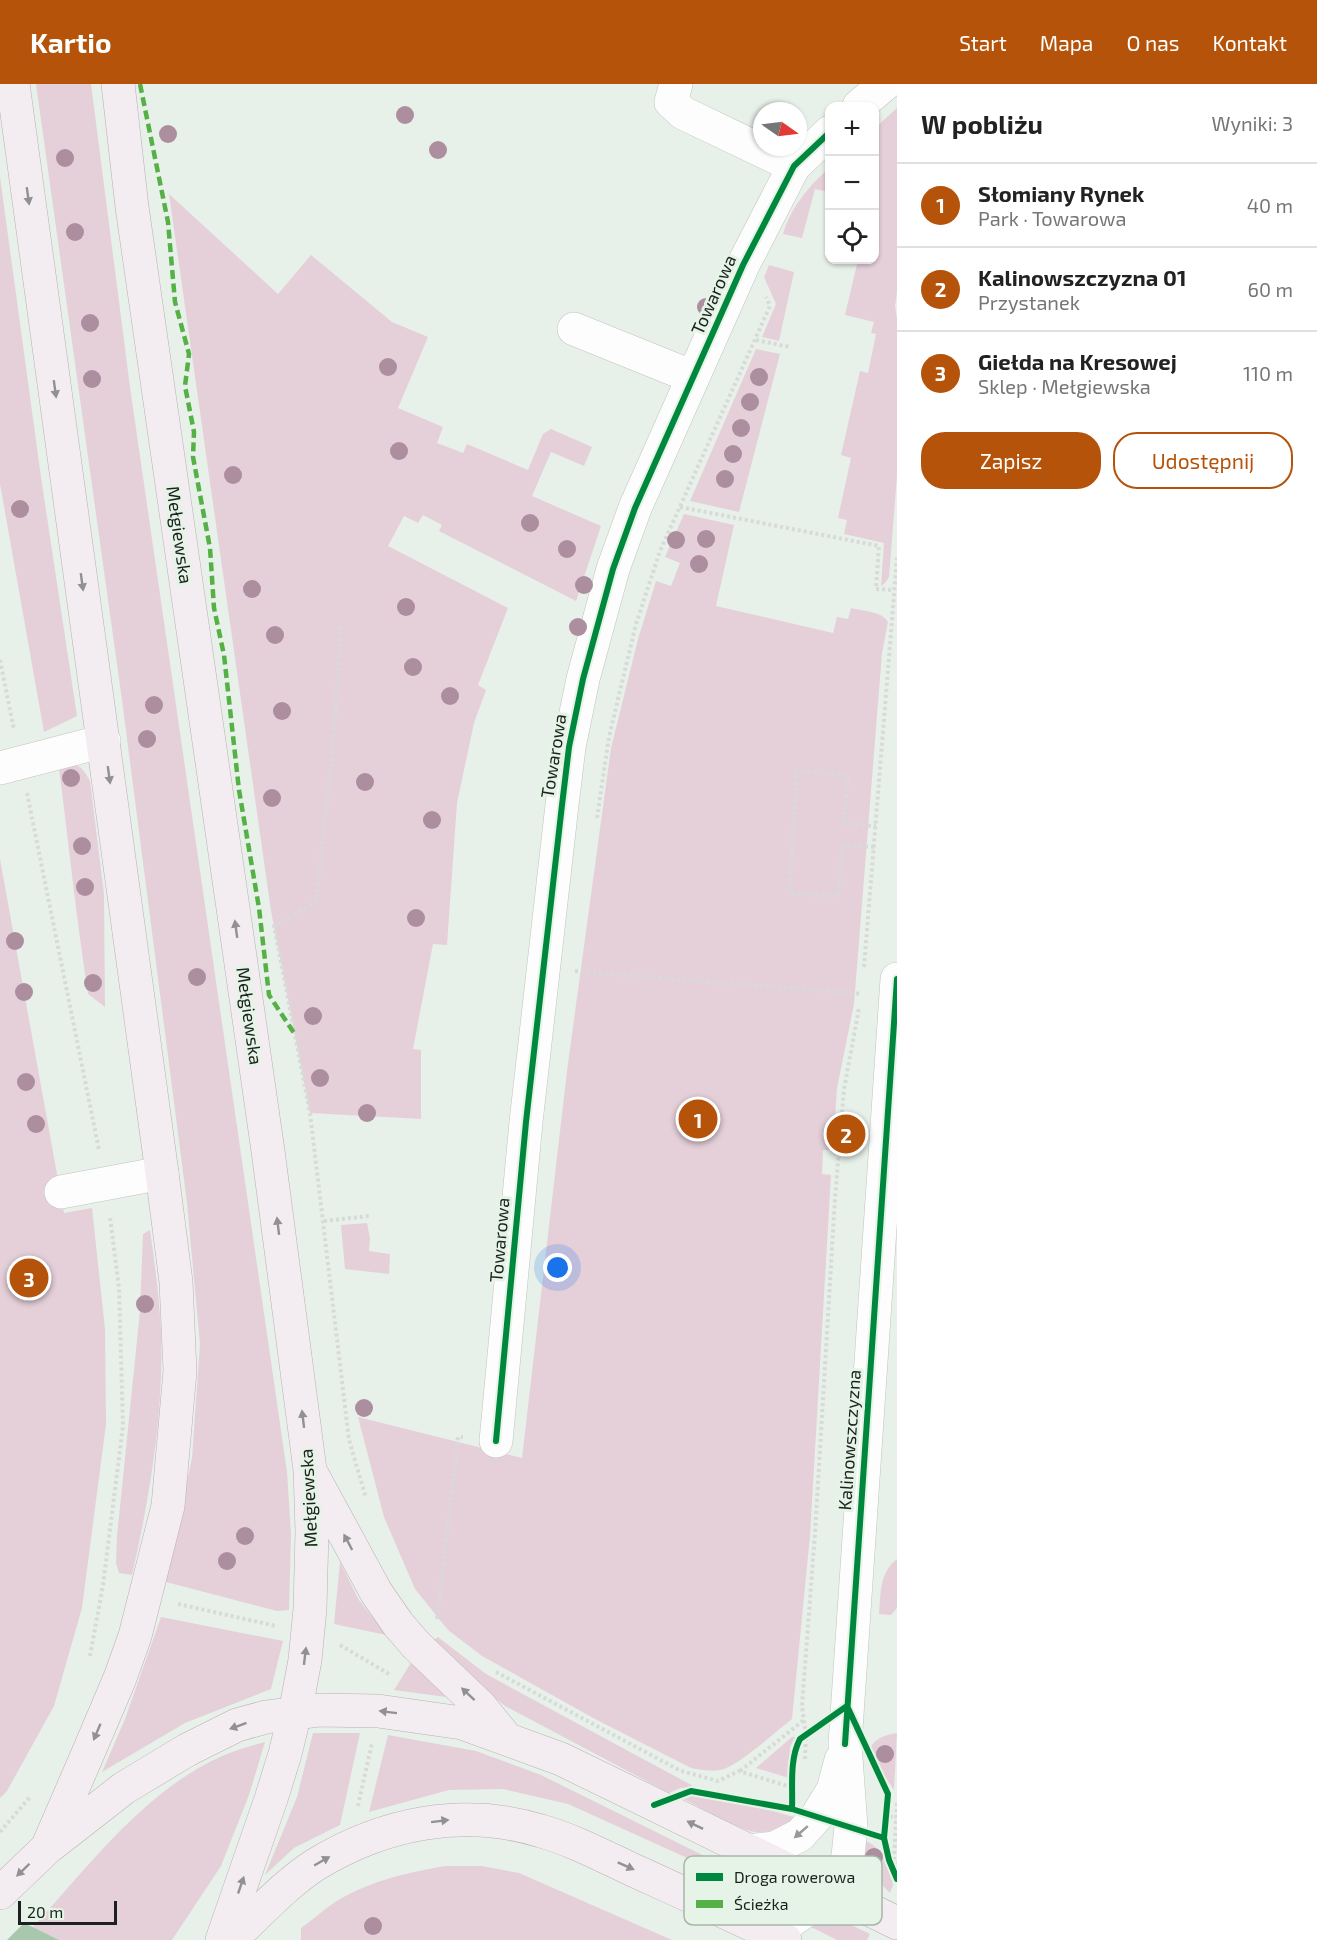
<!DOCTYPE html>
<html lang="pl">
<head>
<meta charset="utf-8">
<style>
	:root { --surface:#fff; --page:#f6f6f6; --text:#222; --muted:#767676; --line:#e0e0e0; --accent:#b45309 }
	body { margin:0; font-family:"Exo 2",sans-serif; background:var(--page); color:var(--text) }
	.controls { position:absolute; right:18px; top:18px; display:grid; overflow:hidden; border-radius:12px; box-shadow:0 2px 4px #0004 }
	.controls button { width:54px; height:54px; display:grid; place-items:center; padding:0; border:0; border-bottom:2px solid var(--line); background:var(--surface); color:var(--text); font:30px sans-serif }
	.compass { position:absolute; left:753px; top:18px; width:54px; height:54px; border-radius:50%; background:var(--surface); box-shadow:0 2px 4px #0004; rotate:104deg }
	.scale { position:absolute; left:18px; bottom:15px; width:99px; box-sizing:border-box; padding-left:6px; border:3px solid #1b211c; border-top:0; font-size:16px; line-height:21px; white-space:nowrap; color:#1b211c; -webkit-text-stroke:4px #e5f4e7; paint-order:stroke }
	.you { position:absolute; left:558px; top:1184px; width:21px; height:21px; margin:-15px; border:4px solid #fff; border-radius:50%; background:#1a73e8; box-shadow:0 0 0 9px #1a73e833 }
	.badge { display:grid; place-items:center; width:39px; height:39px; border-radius:50%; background:var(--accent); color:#fff; font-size:20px; font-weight:700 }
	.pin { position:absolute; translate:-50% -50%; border:3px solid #fff; box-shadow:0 2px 6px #0006 }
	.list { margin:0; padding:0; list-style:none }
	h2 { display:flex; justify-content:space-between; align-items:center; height:78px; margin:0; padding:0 24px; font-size:26px }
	h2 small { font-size:20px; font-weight:400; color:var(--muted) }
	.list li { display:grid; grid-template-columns:39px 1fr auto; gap:18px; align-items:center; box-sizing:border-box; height:84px; padding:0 24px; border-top:2px solid var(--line) }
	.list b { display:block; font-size:22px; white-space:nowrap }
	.list p { margin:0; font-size:20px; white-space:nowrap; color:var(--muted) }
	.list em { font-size:20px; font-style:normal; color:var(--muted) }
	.actions { display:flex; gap:12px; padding:18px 24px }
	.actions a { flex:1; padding:14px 0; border:2px solid var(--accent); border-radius:24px; text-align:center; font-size:21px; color:var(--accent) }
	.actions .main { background:var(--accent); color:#fff }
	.icon { flex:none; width:33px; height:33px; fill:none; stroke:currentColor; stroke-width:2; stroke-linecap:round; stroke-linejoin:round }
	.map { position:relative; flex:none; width:897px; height:1856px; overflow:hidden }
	header { display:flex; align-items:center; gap:36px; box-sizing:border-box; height:84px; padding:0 30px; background:var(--accent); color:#fff }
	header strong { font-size:28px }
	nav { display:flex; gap:33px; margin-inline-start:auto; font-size:21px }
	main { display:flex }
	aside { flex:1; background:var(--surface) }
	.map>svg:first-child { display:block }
	.green { fill:#e5d0da }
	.water { fill:#a8c7ad }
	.pier { fill:#e8f0ea }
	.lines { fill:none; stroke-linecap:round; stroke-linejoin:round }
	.minor-casing { stroke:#bfc5c0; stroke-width:34 }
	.major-casing { stroke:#bab0b5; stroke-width:34 }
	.path { stroke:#d8dad8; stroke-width:4; stroke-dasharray:3 3; stroke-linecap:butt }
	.minor { stroke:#fcfdfc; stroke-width:33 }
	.major { stroke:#f3ecf0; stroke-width:33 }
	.quiet { stroke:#55b145; stroke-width:4.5; stroke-dasharray:9 4.5; stroke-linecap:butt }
	.cycleway-casing { stroke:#e5f4e7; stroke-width:10 }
	.cycleway { stroke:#00873e; stroke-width:6 }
	.tree { fill:#ac8e9e }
	.oneway { fill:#929191 }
	.oneway2 { fill:#979a97 }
	.labels { text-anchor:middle; stroke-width:6; stroke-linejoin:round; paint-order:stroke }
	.street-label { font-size:18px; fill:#1b211c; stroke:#e5f4e7 }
	.key { fill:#e5f4e7; stroke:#a8b5aa; stroke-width:1.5 }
	.key-label { font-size:16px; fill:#1b211c }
</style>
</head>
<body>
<header>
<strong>Kartio</strong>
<nav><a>Start</a><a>Mapa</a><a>O nas</a><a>Kontakt</a></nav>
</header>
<main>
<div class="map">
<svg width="897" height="1856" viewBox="0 0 897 1856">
	<rect width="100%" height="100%" fill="#e8f0ea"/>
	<!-- green -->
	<path class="green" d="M36,0H91L130,303L287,1388L291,1450L289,1526L277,1527L166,1498L192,1374L200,1260L187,1119L122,616Z
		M897,24V209L895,222L897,234V392L889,493L885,499L881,502L884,459L844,450L847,436L838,434L851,374L841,371L860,287L868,289L876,250L871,249L874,238L845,231L858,176H874L875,44Z
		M829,84V108L815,105L802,154L783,150C791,123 809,102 829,84Z
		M0,93L41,393L77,632L44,648L0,400Z
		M169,110L278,210L311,171L392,238L428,253L398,324L443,343L437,359L463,369L467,360L528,386L543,350L551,345L592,363L584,382L551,368L532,412L601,442L576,517L439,447L442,441L423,431L418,439L404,432L388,462L508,524L478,601L486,606L474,639L457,719L447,861L433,860L413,965L421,966V1035L310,1029L271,827Z
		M769,181L794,188L779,257L762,253L776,220L764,193Z
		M756,265L780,270L739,428L690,417Z
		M684,430L734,441L716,522L833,549L837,533L848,535L851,524C862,527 882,527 888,538L882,569L854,920L837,1004L833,1066H823L822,1090L831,1091L810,1452L792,1635C774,1649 744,1677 724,1685C714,1688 701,1686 691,1684L595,1635L482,1572L448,1546L415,1505L384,1433L358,1333L522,1374L567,987L611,664L638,555L656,497L671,502L680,479L665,473Z
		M58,676C75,678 82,681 90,697L104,810L105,923L88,910C76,832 68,754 58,676Z
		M0,775L64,1129L92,1124L105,1245L106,1340L82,1524L54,1622L7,1707L0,1714Z
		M367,1139L370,1154L369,1167L390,1170L389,1190L345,1185L341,1141Z
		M150,1146C155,1180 159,1213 161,1246C164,1328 150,1412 132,1491L119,1489L116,1479L117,1452L140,1227L143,1150Z
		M897,1475V1524L891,1531L879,1530C881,1509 879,1489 897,1475Z
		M340,1478L359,1516L386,1551L334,1540Z
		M161,1533L283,1557L271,1605L185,1639L102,1688L125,1635Z
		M438,1553L486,1590L695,1703L680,1704L669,1709L505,1622L467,1592L431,1558Z
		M412,1577L446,1613L394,1606Z
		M313,1649H360L340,1741L294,1764L265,1791L297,1713Z
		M897,1649L894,1706L873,1675L870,1664C877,1653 885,1651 897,1649Z
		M388,1651L476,1667L541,1691L777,1808L780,1813L767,1810L568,1720L503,1705L449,1706L369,1728Z
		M792,1653H795L790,1663L789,1694L756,1684Z
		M265,1658L249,1711L221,1782L172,1856H59L33,1843C89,1782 144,1707 222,1672C235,1666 251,1662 265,1658Z
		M685,1712H694L773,1727L797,1734C784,1742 772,1749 756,1748C743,1748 696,1721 682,1714Z
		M860,1755C882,1761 884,1776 892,1796L893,1801L890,1809C874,1795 865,1774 860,1755Z
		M445,1782H482L519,1789L672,1856H301V1844C311,1837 321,1828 331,1821C364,1798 406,1789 445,1782Z
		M830,1831L870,1850L867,1856H837L805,1840Z"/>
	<!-- water -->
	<path class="water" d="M0,1831L33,1843L59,1856H0Z"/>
	<!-- pier -->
	<path class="pier" d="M0,1828L26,1837L7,1856H0Z"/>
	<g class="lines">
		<defs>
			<path id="minor" d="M676,0L671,18L683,29L794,82
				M859,22L885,0
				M574,245L693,293
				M0,684L104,657
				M61,1108L162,1089
				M496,1357L526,1038L562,721L569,663L583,595L613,485L635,424L743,181L794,82L830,48
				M747,1767L775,1764L800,1751L817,1732L833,1706L841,1676
				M772,1850L833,1808L843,1790L848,1772L851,1743L845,1660L897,895"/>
			<path id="major" d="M118,0L132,123L268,1067L310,1386L312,1447L310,1525L305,1576L295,1629L285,1670L271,1715L222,1856
				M313,1392L376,1508L398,1540L416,1561L480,1622L506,1654
				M51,1761L124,1704L187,1666L237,1641L266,1633L320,1626L378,1627L462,1639L561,1675L897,1839
				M0,1809L47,1764L86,1674L120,1594L135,1552L168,1422L180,1287L176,1198L162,1089L13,0
				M230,1856C258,1831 284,1801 315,1781C383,1739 464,1723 541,1747C573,1756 603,1772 633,1786C684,1809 735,1833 785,1856"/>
		</defs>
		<!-- minor casing -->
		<use href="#minor" class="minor-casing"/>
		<!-- major casing -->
		<use href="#major" class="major-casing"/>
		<!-- path -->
		<path class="path" d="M756,256L790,263
			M680,423L879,462L876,505L894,506
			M341,542L332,672L316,818L274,842L310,1029L349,1356L366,1414
			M0,576L14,646
			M27,709L99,1066
			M597,734L609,653L636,540L660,467L770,222L766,213
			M874,763L843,761L838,812L789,809L797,687L848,691L844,740L876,742
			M864,883L897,474
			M575,887L862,910
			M324,1137L369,1132
			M178,1520L276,1542
			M437,1535L458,1353H463
			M340,1561L389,1590
			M90,1572L103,1501L123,1342L119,1204L110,1133
			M496,1588L681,1687L718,1697L739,1687L794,1704
			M805,1675L806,1651L802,1622L815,1449L835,1115L844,1005L859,924
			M740,1687L804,1636
			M897,1719L894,1775L897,1779
			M358,1722L372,1659
			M884,1731L896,1734
			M0,1748L30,1713"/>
		<!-- minor -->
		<use href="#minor" class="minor"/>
		<!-- major -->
		<use href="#major" class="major"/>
		<!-- quiet -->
		<path class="quiet" d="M140,0L168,138L175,218L189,270L185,302L194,348L193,373L210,464L214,524L224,571L239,706L259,824L269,911L294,949"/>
		<defs>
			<path id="cycleway" d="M496,1357L526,1038L562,721L569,663L583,595L613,485L635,424L743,181L794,82L830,48
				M845,1660L897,895
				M654,1721L691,1707L792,1725L884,1754
				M792,1725C793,1703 789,1676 800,1655L847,1622L888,1710L884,1754L889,1776L897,1795"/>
		</defs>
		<!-- cycleway casing -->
		<use href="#cycleway" class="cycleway-casing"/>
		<!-- cycleway -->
		<use href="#cycleway" class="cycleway"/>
	</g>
	<!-- trees -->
	<g class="tree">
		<circle cx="405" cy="31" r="9"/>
		<circle cx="168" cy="50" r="9"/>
		<circle cx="438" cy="66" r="9"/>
		<circle cx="65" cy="74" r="9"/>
		<circle cx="75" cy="148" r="9"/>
		<circle cx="706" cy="223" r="9"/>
		<circle cx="90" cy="239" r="9"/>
		<circle cx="388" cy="283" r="9"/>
		<circle cx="759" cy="293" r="9"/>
		<circle cx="92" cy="295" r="9"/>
		<circle cx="750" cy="318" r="9"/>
		<circle cx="741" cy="344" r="9"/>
		<circle cx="399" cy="367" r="9"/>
		<circle cx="733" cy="370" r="9"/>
		<circle cx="233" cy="391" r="9"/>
		<circle cx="725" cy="395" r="9"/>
		<circle cx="20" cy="425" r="9"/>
		<circle cx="530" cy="439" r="9"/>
		<circle cx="706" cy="455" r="9"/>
		<circle cx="676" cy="456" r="9"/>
		<circle cx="567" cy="465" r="9"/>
		<circle cx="699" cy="480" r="9"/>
		<circle cx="584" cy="501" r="9"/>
		<circle cx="252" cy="505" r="9"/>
		<circle cx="406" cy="523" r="9"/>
		<circle cx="578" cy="543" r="9"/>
		<circle cx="275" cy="551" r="9"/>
		<circle cx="413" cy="583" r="9"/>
		<circle cx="450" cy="612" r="9"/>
		<circle cx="154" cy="621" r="9"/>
		<circle cx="282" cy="627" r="9"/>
		<circle cx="147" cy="655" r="9"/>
		<circle cx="71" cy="694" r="9"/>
		<circle cx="365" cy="698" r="9"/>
		<circle cx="272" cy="714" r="9"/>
		<circle cx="432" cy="736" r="9"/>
		<circle cx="82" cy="762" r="9"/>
		<circle cx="85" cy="803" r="9"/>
		<circle cx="416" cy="834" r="9"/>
		<circle cx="15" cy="857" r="9"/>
		<circle cx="197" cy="893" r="9"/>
		<circle cx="93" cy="899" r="9"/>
		<circle cx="24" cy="908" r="9"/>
		<circle cx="313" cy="932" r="9"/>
		<circle cx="320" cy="994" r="9"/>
		<circle cx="26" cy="998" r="9"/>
		<circle cx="367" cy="1029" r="9"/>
		<circle cx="36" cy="1040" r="9"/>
		<circle cx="145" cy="1220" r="9"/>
		<circle cx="364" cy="1324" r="9"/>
		<circle cx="245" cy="1452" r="9"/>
		<circle cx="227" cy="1477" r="9"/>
		<circle cx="885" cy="1670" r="9"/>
		<circle cx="874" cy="1773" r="9"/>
		<circle cx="373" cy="1842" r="9"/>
	</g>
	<!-- one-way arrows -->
	<defs><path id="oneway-solid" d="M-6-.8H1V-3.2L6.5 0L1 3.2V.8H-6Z" transform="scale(1.5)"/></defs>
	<g class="oneway">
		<use href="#oneway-solid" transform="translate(28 112) rotate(82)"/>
		<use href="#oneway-solid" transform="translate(55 305) rotate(82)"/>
		<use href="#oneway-solid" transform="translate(82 498) rotate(82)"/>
		<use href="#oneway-solid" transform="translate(109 691) rotate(82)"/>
		<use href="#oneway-solid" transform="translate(236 845) rotate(-98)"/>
		<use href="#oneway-solid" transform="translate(278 1142) rotate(-97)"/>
		<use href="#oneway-solid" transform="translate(303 1335) rotate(-97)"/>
		<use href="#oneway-solid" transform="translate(348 1458) rotate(-118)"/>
		<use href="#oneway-solid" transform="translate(305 1572) rotate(-83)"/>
		<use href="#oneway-solid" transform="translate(468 1610) rotate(-137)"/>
		<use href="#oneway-solid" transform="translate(388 1628) rotate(-173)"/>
		<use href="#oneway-solid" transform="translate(238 1642) rotate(160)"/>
		<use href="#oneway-solid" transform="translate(97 1648) rotate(113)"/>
		<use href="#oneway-solid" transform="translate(440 1737) rotate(-7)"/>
		<use href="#oneway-solid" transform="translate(695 1741) rotate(-154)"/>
		<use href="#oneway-solid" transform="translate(322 1777) rotate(-30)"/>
		<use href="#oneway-solid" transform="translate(626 1782) rotate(24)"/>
		<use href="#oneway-solid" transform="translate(23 1786) rotate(136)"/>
		<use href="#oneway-solid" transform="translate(241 1801) rotate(-71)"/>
	</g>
	<use class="oneway2" href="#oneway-solid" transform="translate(801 1748) rotate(139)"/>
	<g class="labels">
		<!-- street labels -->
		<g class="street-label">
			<text transform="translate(714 211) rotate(-66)" y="6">Towarowa</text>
			<text transform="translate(179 451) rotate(82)" y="6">Mełgiewska</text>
			<text transform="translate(554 672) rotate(-81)" y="6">Towarowa</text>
			<text transform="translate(249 932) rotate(82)" y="6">Mełgiewska</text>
			<text transform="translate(500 1156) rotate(-85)" y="6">Towarowa</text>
			<text transform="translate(850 1356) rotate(-86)" y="6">Kalinowszczyzna</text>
			<text transform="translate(309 1414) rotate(-93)" y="6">Mełgiewska</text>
		</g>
	</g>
	<!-- legend -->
	<rect x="684" y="1772" width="198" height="69" rx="9" class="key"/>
	<rect x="696" y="1789" width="27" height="8" fill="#00873e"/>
	<rect x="696" y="1816" width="27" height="8" fill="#55b145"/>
	<g class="key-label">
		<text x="734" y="1799">Droga rowerowa</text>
		<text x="734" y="1826">Ścieżka</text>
	</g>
</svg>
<div class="controls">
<button>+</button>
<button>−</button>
<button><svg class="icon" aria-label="locate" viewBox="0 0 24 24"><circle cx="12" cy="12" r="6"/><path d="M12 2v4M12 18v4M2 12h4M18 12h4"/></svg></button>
</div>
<svg class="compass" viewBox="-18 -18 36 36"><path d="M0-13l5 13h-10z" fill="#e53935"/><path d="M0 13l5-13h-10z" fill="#767676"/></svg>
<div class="scale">20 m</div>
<div class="you"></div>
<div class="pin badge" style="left:698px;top:1035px">1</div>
<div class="pin badge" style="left:846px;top:1050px">2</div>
<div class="pin badge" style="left:29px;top:1194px">3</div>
</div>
<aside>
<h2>W pobliżu<small>Wyniki: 3</small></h2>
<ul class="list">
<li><span class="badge">1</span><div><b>Słomiany Rynek</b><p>Park · Towarowa</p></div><em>40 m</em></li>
<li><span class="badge">2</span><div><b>Kalinowszczyzna 01</b><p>Przystanek</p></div><em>60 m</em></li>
<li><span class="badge">3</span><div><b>Giełda na Kresowej</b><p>Sklep · Mełgiewska</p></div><em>110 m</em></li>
</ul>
<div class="actions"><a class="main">Zapisz</a><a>Udostępnij</a></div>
</aside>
</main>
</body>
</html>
